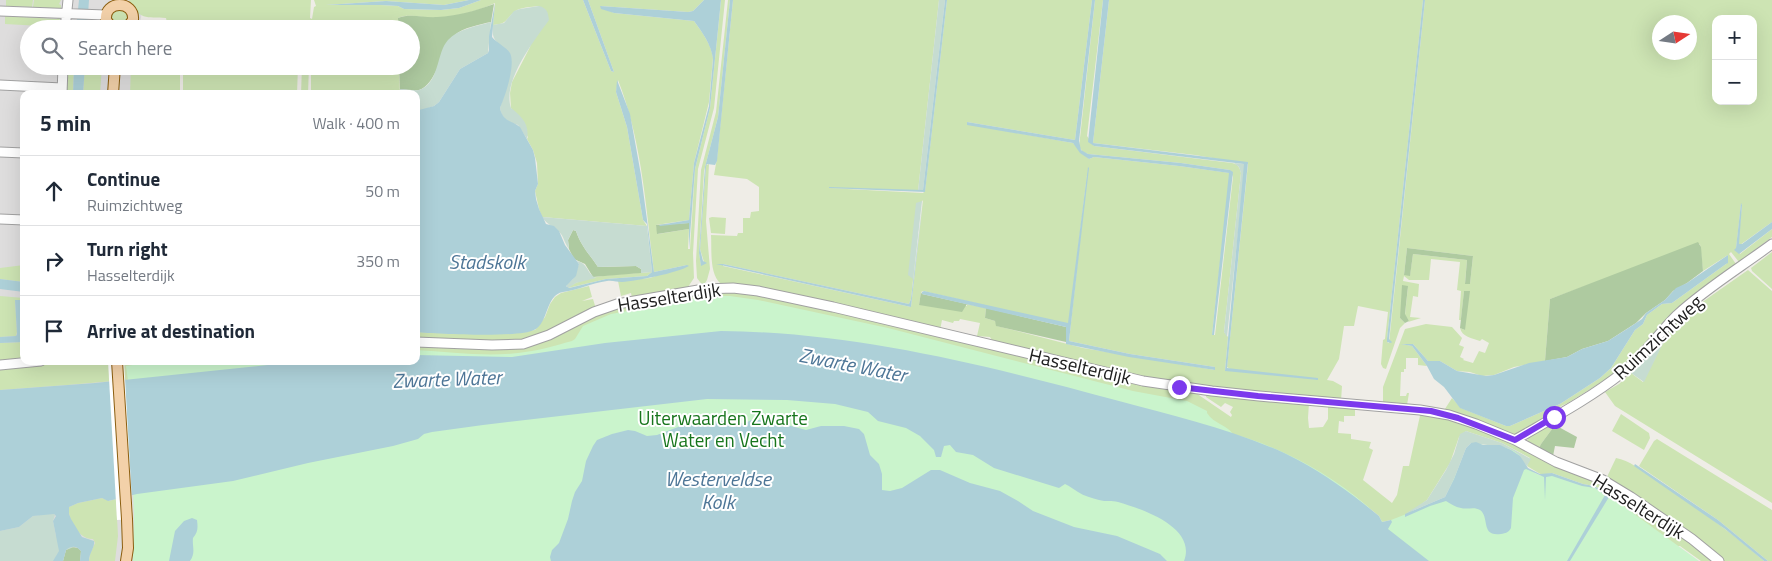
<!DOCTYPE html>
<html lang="en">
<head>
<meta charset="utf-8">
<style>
	:root { --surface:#fff; --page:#f2f2f3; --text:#1f2937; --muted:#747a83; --line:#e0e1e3 }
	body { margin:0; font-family:"Titillium Web",sans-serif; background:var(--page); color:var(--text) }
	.controls { position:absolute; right:15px; top:15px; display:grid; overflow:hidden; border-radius:10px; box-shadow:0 5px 20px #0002 }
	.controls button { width:45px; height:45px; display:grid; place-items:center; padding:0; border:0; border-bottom:1px solid var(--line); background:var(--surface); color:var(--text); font:25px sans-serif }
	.compass { position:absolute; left:1652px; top:15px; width:45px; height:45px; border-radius:50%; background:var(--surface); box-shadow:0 5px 20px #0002; rotate:78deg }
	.stop { position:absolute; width:15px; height:15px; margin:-11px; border:4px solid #7c3aed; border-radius:50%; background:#fff }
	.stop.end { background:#7c3aed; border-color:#fff; box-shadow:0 1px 5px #0008 }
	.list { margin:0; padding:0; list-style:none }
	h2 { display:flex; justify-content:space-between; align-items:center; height:65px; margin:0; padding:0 20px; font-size:21px }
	h2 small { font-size:16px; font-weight:400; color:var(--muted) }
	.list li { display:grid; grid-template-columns:32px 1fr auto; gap:15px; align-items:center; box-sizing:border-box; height:70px; padding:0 20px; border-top:1px solid var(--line) }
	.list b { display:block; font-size:19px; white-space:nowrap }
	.list p { margin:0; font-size:16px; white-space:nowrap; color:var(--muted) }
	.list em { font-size:16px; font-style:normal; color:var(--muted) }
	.icon { flex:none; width:28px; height:28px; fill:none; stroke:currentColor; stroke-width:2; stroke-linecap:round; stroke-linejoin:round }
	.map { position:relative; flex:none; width:1772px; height:561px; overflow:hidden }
	.search { position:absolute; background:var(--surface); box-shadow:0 5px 20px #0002; left:20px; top:20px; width:400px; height:55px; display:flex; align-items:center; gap:12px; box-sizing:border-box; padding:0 18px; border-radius:28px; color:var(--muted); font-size:19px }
	.panel { position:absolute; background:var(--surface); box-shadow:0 5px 20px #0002; left:20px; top:90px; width:400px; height:275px; border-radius:10px }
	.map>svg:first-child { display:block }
	.residential { fill:#dedddd }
	.grass { fill:#cde4b3; fill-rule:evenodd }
	.forest { fill:#aecaa0 }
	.wetland { fill:#c6dcd1 }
	.park { fill:#caf4cc }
	.water { fill:#add0d8 }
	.pier { fill:#fff }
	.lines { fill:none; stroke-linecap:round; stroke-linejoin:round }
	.minor-casing { stroke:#a1a1a1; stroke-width:11 }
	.major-casing { stroke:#8c5f10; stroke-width:12 }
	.minor { stroke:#fff; stroke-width:9 }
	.major { stroke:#f3d1a9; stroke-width:10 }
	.route { stroke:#7c3aed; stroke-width:6 }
	.labels { text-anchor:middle; stroke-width:4; stroke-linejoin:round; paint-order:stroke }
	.street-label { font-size:19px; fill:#202020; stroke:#fff }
	.park-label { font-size:19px; fill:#17751c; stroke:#fff }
	.water-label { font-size:20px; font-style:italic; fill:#4e7697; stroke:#fff }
</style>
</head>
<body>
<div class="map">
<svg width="1772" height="561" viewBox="0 0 1772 561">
	<rect width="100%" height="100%" fill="#efede7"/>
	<!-- residential -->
	<path class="residential" d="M0,0H144L139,29H29V66H135L133,94H24V361H126L137,494L133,561H0Z"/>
	<!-- grass -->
	<path class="grass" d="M6,0H33L32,7L6,6Z
		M34,0H61L59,4L61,5V9L33,7Z
		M129,0H311L310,18L312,19L314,7L316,6L314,0H469L444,5L386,1L326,5H381L398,6L404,9L441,10L459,8L481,0H583L611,71L614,72L588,0H704L693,11L688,12L600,6L614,13L694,21C702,32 711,44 713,58L709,102L694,163L689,220L656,225L658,234L689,229L688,249H690L695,169L710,108L721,0H725L714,108L698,169L693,253L694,278L686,290L632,298L631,293L621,296L618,281L650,278L687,265L654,272C646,208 642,141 618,80L616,92L627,127L643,220L647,226L542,217L539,209L535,191L538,184L537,163L533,150L527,139L528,137L511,108L510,93L512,82L530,47L539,6C531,7 520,7 514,12C505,20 507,24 493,25L495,3C476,12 454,17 433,18C422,18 409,13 398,18V29H312V23L310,29H301L295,27L175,20V25L250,29H170L167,23L166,18C147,17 138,20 129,0Z
		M728,0H730L718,117L704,171L699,253L701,265L704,262L700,249L706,165L709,164L706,221L710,269L707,280L703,286L697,278L696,261L701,170L716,112Z
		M733,0H939L918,191L828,188L923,193L925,191L947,0H1092L1075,140L967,122V124L1073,143L1089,159L1094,157L1179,166L1230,173L1212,335H1215L1233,177L1230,170L1181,163L1088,154L1083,152L1079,147L1095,0H1103L1087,136L1094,146L1232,163C1238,164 1240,168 1241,173L1224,332L1228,337L1225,371L1230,369L1227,367L1248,164L1195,155L1093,143L1109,0H1423L1387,339V342L1389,343L1425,0H1772V222L1740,245L1738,243L1742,205L1741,204L1736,249L1740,254L1772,229V237L1739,262L1731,252L1729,254L1736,264L1680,307L1628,361L1611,376L1568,403L1561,406L1552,416L1518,435H1513L1443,412L1452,398L1461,408L1506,426H1510L1560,404L1600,378L1611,368L1635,330L1643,324L1647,315L1662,304L1672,303L1726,264L1728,262V255L1703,271L1700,244L1550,299L1545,361L1514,367L1494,375L1482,376L1470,372L1457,371L1440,361H1428L1413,344H1402L1412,346L1427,366L1418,365V358H1406V369H1404V372H1401L1400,396H1406L1407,393H1409L1407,405L1384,404L1383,401V387L1405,329L1426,324L1452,327L1462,338L1459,345L1464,347L1460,357L1464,359L1463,360L1473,363L1479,351L1485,353L1489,343L1482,339L1480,341C1472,338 1462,337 1460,328L1465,330L1464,291L1461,320H1459L1461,291L1457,290L1460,262L1431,259L1429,280H1409L1404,276L1403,281L1419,284L1418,297L1413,296L1410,317L1421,318L1408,322L1409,321L1405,315L1408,286L1400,318L1405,323L1400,328L1386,369L1383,368L1381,364L1383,340L1385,339L1388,312L1358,306L1354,326H1344L1339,359L1327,380L1333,381L1342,386L1341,401L1251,394L1143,378L991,343L992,340L990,337L977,336L980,323L960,319L959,321H954L953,323L942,320L940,330L721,284C709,274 712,250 711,235L737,236L738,233H743V218H750L751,212L759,211V187L747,179L714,175L717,158ZM1716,19H1753V101H1716ZM1660,22H1690V52H1660ZM1088,167L1069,341L1130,354L1215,367V370L1083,348L997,326L995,321L985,318L986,308L967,304V306L919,305L921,292L923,291L1066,324L1069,323ZM923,200L911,307L723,266V264L909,304L911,299L921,203ZM1407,248L1473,256L1470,284L1465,283L1467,260L1413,254L1410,275H1404Z
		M111 18a9 9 0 1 1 18 0a9 9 0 1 1-18 0Z
		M5,16L57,19L58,17H60L59,27L5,24Z
		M140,21L159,22L167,29H147L148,25L145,24L143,29H133L136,24Z
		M67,66H74L73,94H66Z
		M85,66H102L100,94H83Z
		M131,66H180V94H130Z
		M183,66H298L297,94H183Z
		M302,66H309L308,94H301Z
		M311,66H399L400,94H311Z
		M712,217L726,218L725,234L711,233L709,218Z
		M1772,252V289L1752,271L1751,268Z
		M24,265V282L0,279V268Z
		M1748,270L1772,291V503L1615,406L1605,392L1619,384L1631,373L1643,382L1670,329L1681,317Z
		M652,272L647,276L606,279L568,288C582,274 632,274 652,272Z
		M589,286L592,297L582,301L593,299L596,309L558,329L523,342L416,339V332L498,334L535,330L545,317L550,304L555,297L561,293Z
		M701,291L744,292L1193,391L1231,417L1232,415L1230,412L1233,407L1225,403L1221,407L1206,397V394L1309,403L1308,418L1309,428L1323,427L1328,419V405L1355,407V416H1344V422L1339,421L1338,433L1351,434V439L1371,442L1369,448L1373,450L1363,480L1392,503L1397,495L1403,466H1409L1421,411L1445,416L1595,478L1718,561H1701L1680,546L1570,561L1609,494L1594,486L1583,484L1552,473L1542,475L1527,466L1530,458L1502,443L1466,431L1459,437L1450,463L1427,500L1388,529L1391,520L1382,522L1379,516L1352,494L536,355H416V345L511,347L599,312Z
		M0,296L24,298V300H15L17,332L16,336L0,337Z
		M24,342V361L0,363V343Z
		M69,361H331C221,371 111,382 0,390V367Z
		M1621,414L1649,433L1650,438L1644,450L1612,431Z
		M1552,423L1555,425L1541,444L1539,448L1528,443L1527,436Z
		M1657,439L1772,510V561H1768L1718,520L1639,466L1654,441Z
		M1616,458C1629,460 1642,471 1653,478C1691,504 1729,530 1764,561H1722L1606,479Z
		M102,498L109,501L116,499L118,536L115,561H89L90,554L95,543L93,539C79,540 67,519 69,507L78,503Z"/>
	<!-- forest -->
	<path class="forest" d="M494,4L491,22C481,24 462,28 455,35C443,48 436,85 419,90C414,91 406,89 400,89L399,66H411V29H398V18C410,13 424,18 437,17C457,16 475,11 494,4Z
		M689,223V229L657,234L656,225Z
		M573,230L576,231C581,246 590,255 598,267L636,266L641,269V273L593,277L585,264L574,259L569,249L568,240Z
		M1698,242L1701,247L1703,271L1687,283L1673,291L1665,300L1646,313L1636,323L1608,341L1582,349L1567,357L1545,361L1550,299Z
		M1407,248L1473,256L1470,284H1465L1467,260L1413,254L1410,276L1404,275Z
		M1402,285L1408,286L1405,314L1409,321L1405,323L1400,318Z
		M1464,291H1470L1465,330L1460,328Z
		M921,292L922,294L967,304L962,312L919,305Z
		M986,308L1066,327V342L996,326L995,321L985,318Z
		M1555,425L1577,437L1574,448L1555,446L1553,456L1539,448L1541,444Z
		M72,547L78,548L81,551L80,561H63L66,550Z"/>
	<!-- wetland -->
	<path class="wetland" d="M939,0H945L923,190L918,191Z
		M539,6C547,8 548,12 549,20C534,41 502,81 511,108C521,116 530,124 527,139L518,125C509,122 502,120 500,108L510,74L511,66L508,52C497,42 491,41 493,25L504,23L514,11L520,9Z
		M491,22L488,53L460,69L439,102L434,106L417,112L416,114V94H400V89C406,89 414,91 419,90C440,83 436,53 448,40C458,29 477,26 491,22Z
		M1234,163L1244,164L1245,166L1227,337L1224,332L1241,173L1239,167Z
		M922,201L913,279L908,275L916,203Z
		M542,217L647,226L652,272L641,273V269L636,266L598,267C590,255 581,246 576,231L573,230L568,240L569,249C565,244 564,238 561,234C555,227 547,225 542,217Z
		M577,261C588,263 587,274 596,278L576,283L568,288L566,285L573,279L579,264Z
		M1670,329L1644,382L1631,373Z
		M1466,431L1502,443L1531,459L1527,466L1511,450L1504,447L1471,443L1466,448L1454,479L1445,497L1405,514L1427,500L1446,470L1454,454L1460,434Z
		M52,513L55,515L53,521L56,536L74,547L66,550L63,561H0V531L19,527L33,516Z"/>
	<!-- park -->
	<path class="park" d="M710,296H730L758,300L888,328L1133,391L1187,401L1207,411V413C1214,424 1227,425 1233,434C1281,447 1329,473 1367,506C1374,512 1379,519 1386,525L1391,520L1445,499L1464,456C1465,444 1475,443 1484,445C1497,447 1506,445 1518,454C1522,457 1521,461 1524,464C1526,468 1533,472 1537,474C1541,476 1544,476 1548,474L1601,490L1699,561H133L134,515L129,388L126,366L158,361H416V350C450,352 485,357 518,353C537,351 554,346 572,341L575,339L583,326L611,314Z"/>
	<!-- water -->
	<path class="water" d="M79,0H89L87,29H76Z
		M469,0H481L459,8L441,10L404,9L398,6L381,5H326L386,1L444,5Z
		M583,0H588L614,72L611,71Z
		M704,0H721L710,108L695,169L689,249V223L660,226L659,225L689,220L694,163L709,106L713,59C711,44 702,32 694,21L614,13L601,9L600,6L688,12L693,11Z
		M730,0H733L717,161L715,165L707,164L706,166L700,249L703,261L707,263L701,266L699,253L705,167L718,117Z
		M945,0H947L925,192L829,188V187L923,190Z
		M1092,0H1095L1079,141L1081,150L1088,154L1181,163L1230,170L1233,172L1214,335H1212L1229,173L1179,166L1094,157L1089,159L1080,153L1073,143L967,125V122L1075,140Z
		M1103,0H1109L1093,143L1248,162L1227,368L1318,378V380L1225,371L1244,164L1094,146L1088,142Z
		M1423,0H1425L1389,339L1392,342L1391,343L1387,342V339Z
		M495,3L492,37C497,43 506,47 510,53C516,65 505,96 500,108C503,122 511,120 520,127L533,150L535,158L538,184L535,191L536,199L539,209L546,224L554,226L559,231L565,245L579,264L576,276L566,286L569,288L606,279L647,276L652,272L647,224L643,220L627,127L616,92L617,80L630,114L641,175L654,272L687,265L689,266C677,273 637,281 622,282C617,282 612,280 607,281C592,283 578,290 563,292C545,295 549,323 534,330C519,338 437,334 416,332V136L420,127C418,121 413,116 419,110L434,106L439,102L460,69L488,53L489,50V36Z
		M174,20L295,27L301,29H250L175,25L173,23Z
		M74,66H85L83,94H73Z
		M1088,167L1089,168L1069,341L1130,354L1215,367V370L1129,357L1066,344V327L922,294V292L924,291L1068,323Z
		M923,199L911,307L716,264H723L909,304L911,299Z
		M1741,203L1742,205L1739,244H1742L1772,222V229L1739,254L1734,250L1736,248Z
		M1728,255V263L1726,264L1672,303L1662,304L1647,315L1643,324L1635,330L1611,368L1600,378L1560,404L1510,426H1506L1460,408L1444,387L1434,379L1427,366L1412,346L1401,344H1413L1428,361H1440L1457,371L1486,376L1494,375L1529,363L1567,357L1582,349L1608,341L1627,329L1642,319L1646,313L1665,300L1676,288L1687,283Z
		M0,279L24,282V292L0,289Z
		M15,300H24V342L0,343V337L16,336L17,334Z
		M721,331C856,332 989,366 1119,401C1177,417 1245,432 1298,460C1328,476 1353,495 1379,516L1382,522L1391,520L1392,522L1388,529L1429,561H1184C1197,527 1142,509 1118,502C1112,500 1106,502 1099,500C1092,498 1084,496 1078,492C1073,489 1070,486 1065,484L1059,488L994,468L973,455L956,452L950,445L944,446L941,457H936L934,450L920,436L906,428L878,421L868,412L835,404L787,400L707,399L483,425L432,432L424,434L418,439L393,446L308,463L233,481L137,494L108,501L102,498L78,503L69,507V514L71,519L82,537L94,541C95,548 89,553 89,561H80L81,551C77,546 71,545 66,550L63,561H53L59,551L53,521L56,516L54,514L33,516L19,527L0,531V390L95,383L277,364L331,361H416V355L512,357L605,343Z
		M730,420L744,424L751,420H760L766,423H780L806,430L821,426H844L859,429L864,434L870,455L879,464L882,474V490L890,491L902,488L931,470H940L970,483L1000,491L1018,501L1033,511L1074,527L1117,536L1160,554L1167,561H551L550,557L552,550L559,543L568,519L572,501L575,492L582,481L586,461L593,446L597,440L612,434L628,430L635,431L647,436L657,435L686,424Z
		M1476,442L1483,445H1500L1511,450L1520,456L1528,468L1540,474L1552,473L1583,484L1594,486L1609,494V497L1570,561H1567L1605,495L1595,488L1582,486L1552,476L1546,477L1545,500L1544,477L1526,469L1524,470L1513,498L1511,528C1508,533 1506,533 1501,534C1480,537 1490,517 1480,510C1474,506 1467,510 1461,508C1455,507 1451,504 1446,501L1430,506L1405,517V514L1445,497L1454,479L1466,448L1471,443Z
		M1635,464L1718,520L1768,561H1764L1725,529L1634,466Z
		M192,518L197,520C198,528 198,532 193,538C192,547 196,552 190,561H169L175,531L184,521Z"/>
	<!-- pier -->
	<path class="pier" d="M108,361H124L133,519L117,520Z"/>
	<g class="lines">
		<defs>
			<path id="minor" d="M0,11L105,15
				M65,29L68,0
				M0,85L62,88
				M62,94L63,66
				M0,152L24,153
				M0,219L24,220
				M416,342L492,345L523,344L549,335L594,312L617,304L704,289L733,288L758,291L833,307L1143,381L1212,391L1259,396L1420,410L1449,415L1476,424L1515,440L1556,462L1603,480L1631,497L1692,539L1719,561
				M0,365L41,361
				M1515,440C1551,419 1589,399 1622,373C1643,357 1658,334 1677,315C1705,289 1741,267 1772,244"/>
			<path id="major" d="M113,29L106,20C104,0 135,0 133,20L126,29
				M113,94L115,66
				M117,361L127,519L128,548L126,561"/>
		</defs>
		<!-- minor casing -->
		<use href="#minor" class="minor-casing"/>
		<!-- major casing -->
		<use href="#major" class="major-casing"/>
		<!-- minor -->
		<use href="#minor" class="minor"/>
		<!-- major -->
		<use href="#major" class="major"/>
	</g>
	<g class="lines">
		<!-- route -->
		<path class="route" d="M1179,387L1258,396L1431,411L1458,418L1515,440L1554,417"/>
	</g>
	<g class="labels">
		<!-- street labels -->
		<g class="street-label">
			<text transform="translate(669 297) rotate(-9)" y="7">Hasselterdijk</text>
			<text transform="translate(1658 337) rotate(-43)" y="7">Ruimzichtweg</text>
			<text transform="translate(1080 366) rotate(13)" y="7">Hasselterdijk</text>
			<text transform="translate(1639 506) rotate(32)" y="7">Hasselterdijk</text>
		</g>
		<!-- park labels -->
		<g class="park-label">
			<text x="723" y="425">Uiterwaarden Zwarte<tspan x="723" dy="22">Water en Vecht</tspan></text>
		</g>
		<!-- water labels -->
		<g class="water-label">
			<text x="487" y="269">Stadskolk</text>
			<text transform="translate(853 365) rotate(11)" y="7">Zwarte Water</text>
			<text transform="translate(447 379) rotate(-2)" y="7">Zwarte Water</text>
			<text x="718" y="486">Westerveldse<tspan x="718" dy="23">Kolk</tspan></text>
		</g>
	</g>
</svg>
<div class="controls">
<button>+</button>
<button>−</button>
</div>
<svg class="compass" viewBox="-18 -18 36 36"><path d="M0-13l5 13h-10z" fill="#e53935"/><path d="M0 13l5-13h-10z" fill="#747a83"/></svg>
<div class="stop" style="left:1554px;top:417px"></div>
<div class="stop end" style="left:1179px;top:387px"></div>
<div class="search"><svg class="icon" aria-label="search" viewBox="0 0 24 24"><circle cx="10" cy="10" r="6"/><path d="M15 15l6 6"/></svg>Search here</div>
<section class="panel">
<h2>5 min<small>Walk · 400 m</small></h2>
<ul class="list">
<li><svg class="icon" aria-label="ahead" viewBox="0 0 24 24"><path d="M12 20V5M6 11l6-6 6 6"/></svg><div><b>Continue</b><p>Ruimzichtweg</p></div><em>50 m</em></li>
<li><svg class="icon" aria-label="right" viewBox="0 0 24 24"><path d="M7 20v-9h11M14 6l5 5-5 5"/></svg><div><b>Turn right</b><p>Hasselterdijk</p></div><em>350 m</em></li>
<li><svg class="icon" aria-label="arrive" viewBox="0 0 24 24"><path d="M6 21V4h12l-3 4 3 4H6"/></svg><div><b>Arrive at destination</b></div></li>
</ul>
</section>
</div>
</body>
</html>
